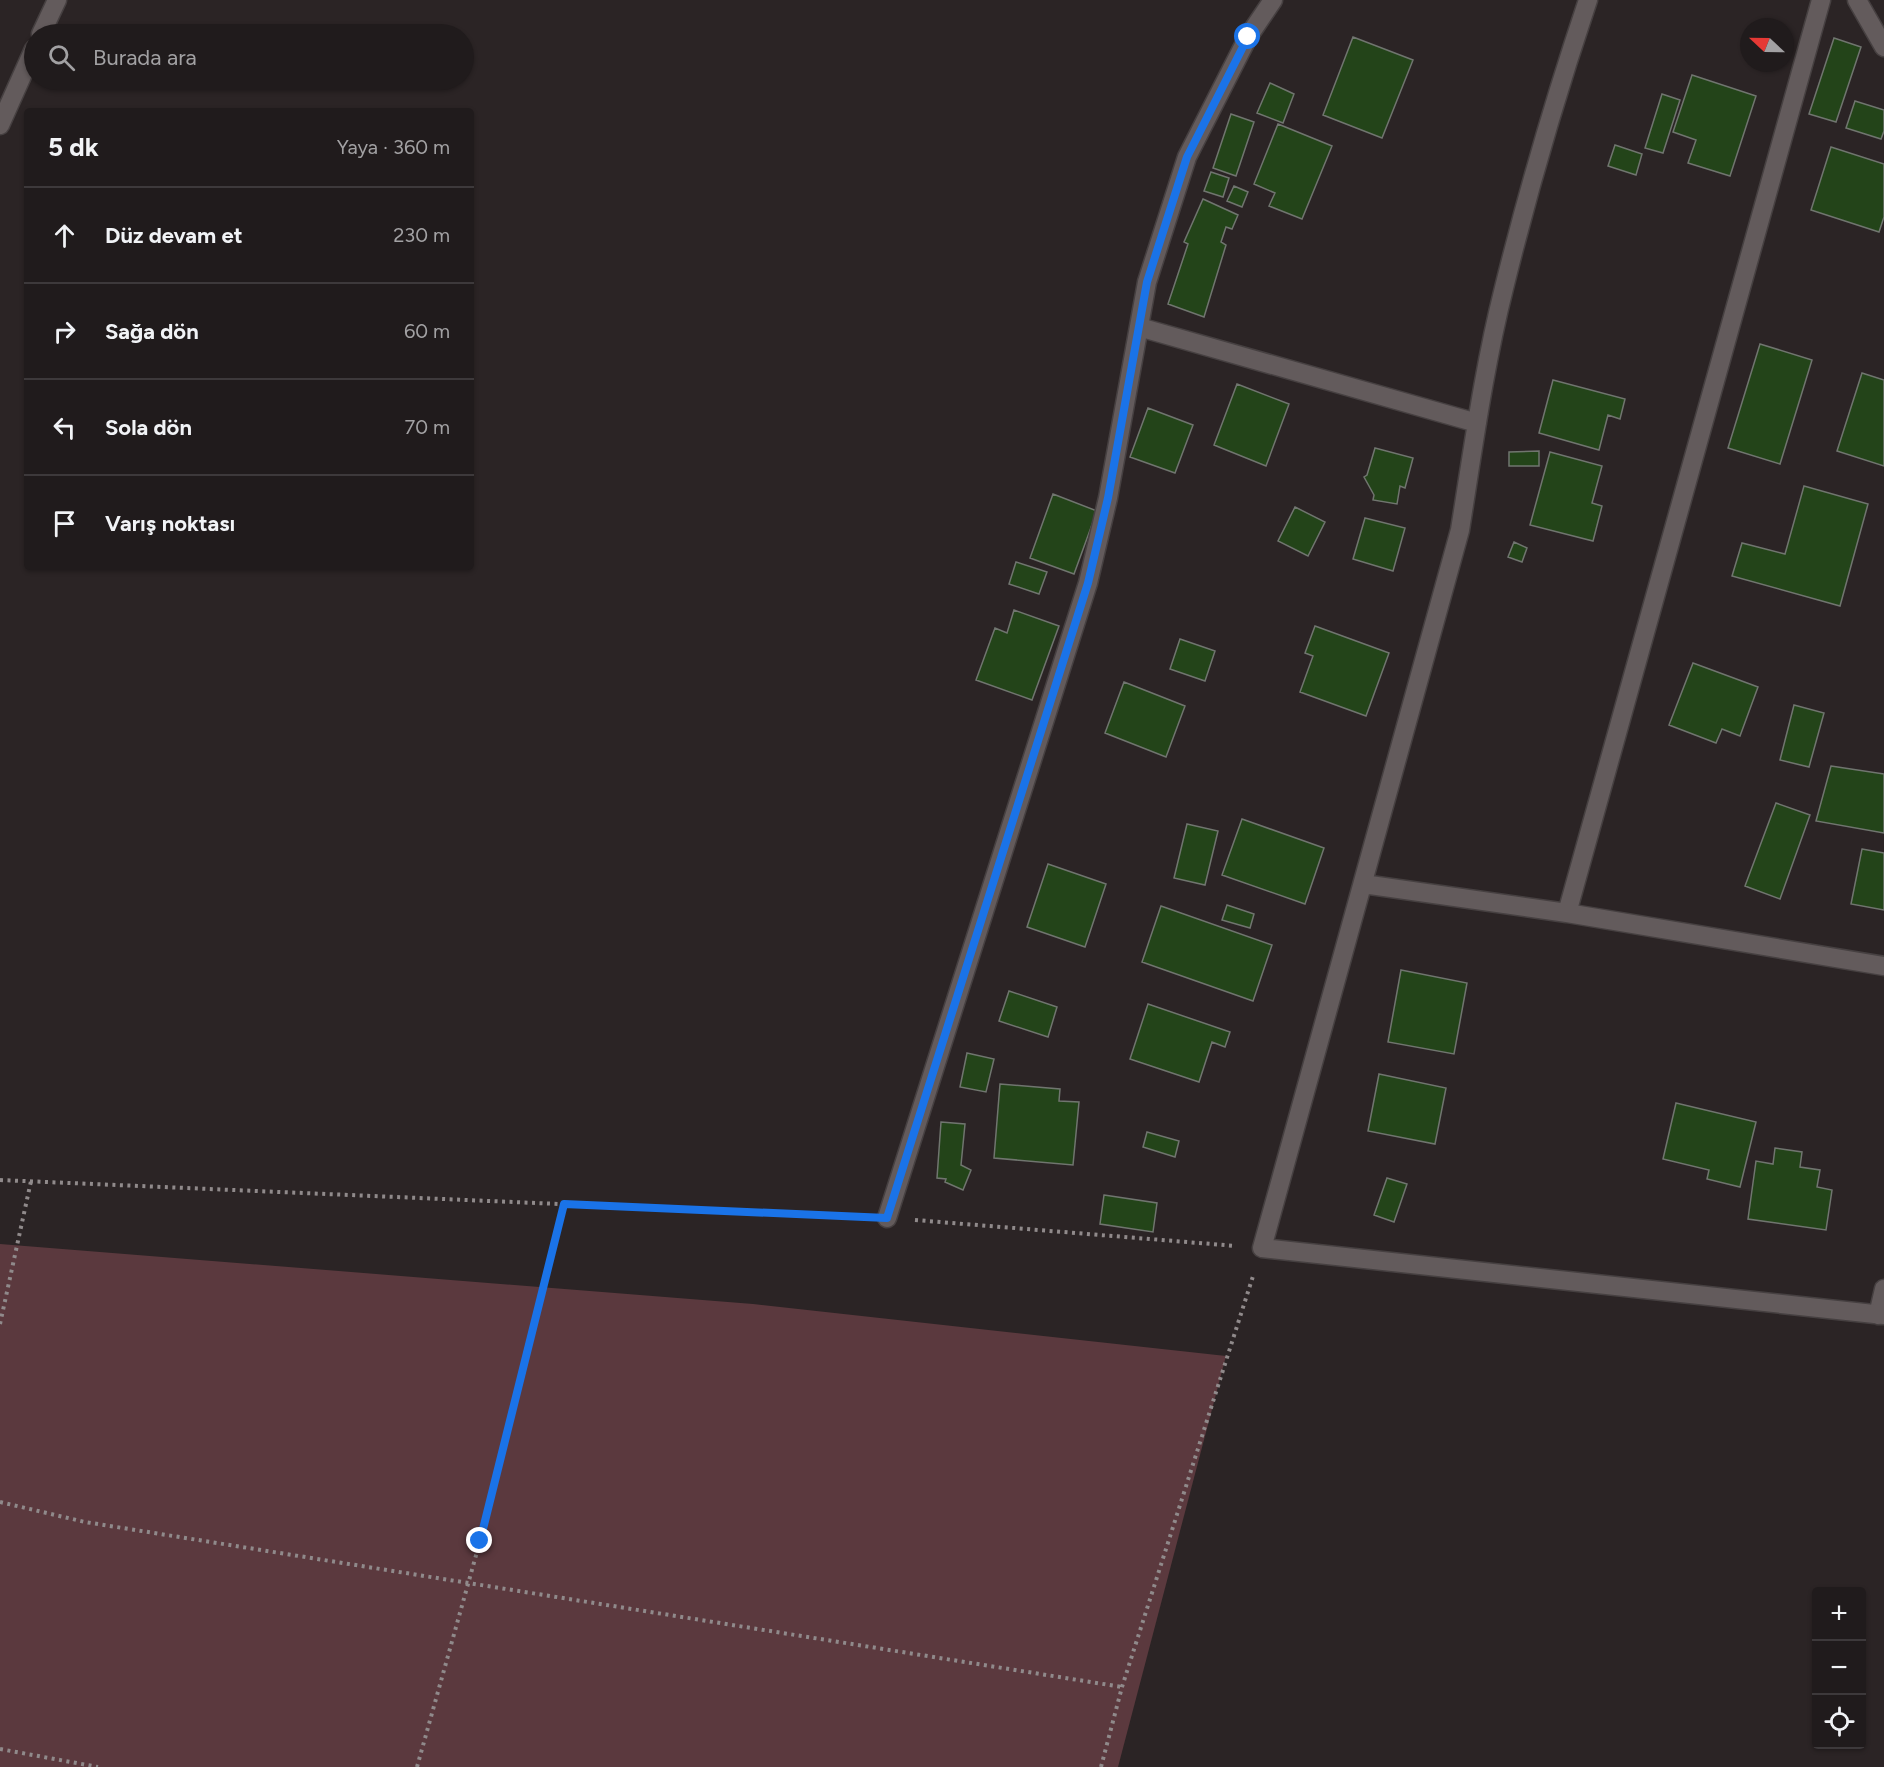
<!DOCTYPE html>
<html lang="tr">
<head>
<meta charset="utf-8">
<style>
	:root { --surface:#201b1c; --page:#2d2829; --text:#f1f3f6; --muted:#a2a1a3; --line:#3d393b }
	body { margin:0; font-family:Figtree,sans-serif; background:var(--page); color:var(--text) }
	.controls { position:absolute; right:18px; bottom:18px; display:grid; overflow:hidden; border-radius:6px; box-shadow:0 2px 4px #0004 }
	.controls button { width:54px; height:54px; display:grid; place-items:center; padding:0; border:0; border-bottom:2px solid var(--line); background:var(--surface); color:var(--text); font:30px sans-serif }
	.compass { position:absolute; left:1740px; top:18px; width:54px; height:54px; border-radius:50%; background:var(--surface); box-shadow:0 2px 4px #0004; rotate:292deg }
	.stop { position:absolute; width:18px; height:18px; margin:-14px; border:4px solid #1a73e8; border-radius:50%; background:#fff }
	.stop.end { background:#1a73e8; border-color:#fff; box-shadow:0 2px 6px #0008 }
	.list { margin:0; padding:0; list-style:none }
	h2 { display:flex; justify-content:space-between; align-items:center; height:78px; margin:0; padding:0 24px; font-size:26px }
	h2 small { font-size:20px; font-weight:400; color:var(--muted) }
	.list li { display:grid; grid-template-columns:39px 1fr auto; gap:18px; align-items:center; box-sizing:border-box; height:96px; padding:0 24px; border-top:2px solid var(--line) }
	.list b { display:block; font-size:22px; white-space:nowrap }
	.list em { font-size:20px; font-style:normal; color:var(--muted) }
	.icon { flex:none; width:33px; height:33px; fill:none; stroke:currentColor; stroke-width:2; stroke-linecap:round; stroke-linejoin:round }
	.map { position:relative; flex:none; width:1884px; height:1767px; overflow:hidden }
	.search { position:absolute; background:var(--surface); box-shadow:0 2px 4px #0004; left:24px; top:24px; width:450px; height:66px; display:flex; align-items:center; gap:15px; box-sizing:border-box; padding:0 21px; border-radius:33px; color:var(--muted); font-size:22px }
	.panel { position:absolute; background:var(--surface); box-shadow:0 2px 4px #0004; left:24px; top:108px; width:450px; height:462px; border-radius:6px }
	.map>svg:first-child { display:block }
	.green { fill:#5b393e }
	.building { fill:#234419; stroke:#70756f; stroke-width:1.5 }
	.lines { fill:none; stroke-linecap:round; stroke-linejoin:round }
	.minor-casing { stroke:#464041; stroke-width:21 }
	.path { stroke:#908a8b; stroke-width:4; stroke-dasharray:3 4.5; stroke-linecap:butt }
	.minor { stroke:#635b5c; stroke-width:18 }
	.route { stroke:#1a73e8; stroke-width:8 }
</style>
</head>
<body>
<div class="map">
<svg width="1884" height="1767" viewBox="0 0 1884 1767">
	<rect width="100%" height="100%" fill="#2b2425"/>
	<!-- green -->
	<path class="green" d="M0,1244L753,1304L1226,1356L1118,1767H0Z"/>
	<!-- building -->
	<path class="building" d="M1353,37L1413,60L1382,138L1323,115Z
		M1834,38L1861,47L1836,122L1809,114Z
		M1692,75L1756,96L1730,176L1688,163L1696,140L1673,132Z
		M1270,83L1294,94L1283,123L1257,113Z
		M1662,94L1680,100L1663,153L1645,148Z
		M1855,101L1884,110V131L1881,139L1846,128Z
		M1231,114L1254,122L1236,176L1213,168Z
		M1278,124L1332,146L1302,219L1269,206L1275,193L1254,184Z
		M1615,145L1642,154L1636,175L1608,166Z
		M1831,147L1884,164V217L1879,232L1811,210Z
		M1211,172L1229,178L1223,197L1204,191Z
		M1234,186L1248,192L1242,207L1227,201Z
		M1203,199L1238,215L1232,229L1226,227L1221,242L1226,245L1204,317L1168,304L1188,244L1184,242Z
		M1760,344L1812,360L1780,464L1728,448Z
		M1862,373L1884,380V466L1837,451Z
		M1553,380L1625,399L1620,419L1608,415L1599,450L1539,433Z
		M1237,384L1289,404L1266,466L1214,445Z
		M1148,408L1193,425L1175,473L1130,457Z
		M1375,448L1413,458L1405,488L1400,486L1397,504L1373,500L1374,495L1364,477L1367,475Z
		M1539,451V466H1509V452Z
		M1550,452L1602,466L1592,503L1602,506L1593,541L1530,525Z
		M1804,486L1868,504L1840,606L1732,576L1742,543L1785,554Z
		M1053,494L1097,511L1074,574L1030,558Z
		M1295,507L1325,522L1308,556L1278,541Z
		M1365,518L1405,528L1393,571L1353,559Z
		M1514,542L1527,548L1522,562L1508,557Z
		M1016,562L1047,572L1039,594L1009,584Z
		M1014,610L1059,626L1032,700L976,680L995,628L1007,633Z
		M1315,626L1389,653L1366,716L1300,692L1313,656L1305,653Z
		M1180,639L1215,651L1205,681L1170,669Z
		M1693,663L1758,687L1740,736L1722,729L1716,743L1669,725Z
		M1124,682L1185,706L1166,757L1105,733Z
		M1794,705L1824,713L1809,767L1780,760Z
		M1831,766L1884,774V833L1816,821Z
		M1776,803L1810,815L1780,899L1745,886Z
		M1242,819L1324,848L1305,904L1222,875Z
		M1187,824L1218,831L1205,885L1174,878Z
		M1862,849L1884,853V910L1851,904Z
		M1048,864L1106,884L1085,947L1027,927Z
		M1227,905L1254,914L1250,928L1222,920Z
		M1161,906L1272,945L1253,1001L1142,962Z
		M1401,970L1467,983L1454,1054L1388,1042Z
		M1009,991L1057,1007L1048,1037L999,1021Z
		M1148,1004L1230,1032L1225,1047L1212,1042L1199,1082L1130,1059Z
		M967,1053L994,1059L986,1092L960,1087Z
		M1379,1074L1446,1088L1435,1144L1368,1131Z
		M1000,1084L1060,1089L1059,1101L1079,1102L1073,1165L994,1158Z
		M1676,1103L1756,1122L1740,1187L1707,1179L1709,1170L1663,1159Z
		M941,1122L965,1124L961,1165L971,1170L963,1190L945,1182L946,1179L937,1178Z
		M1147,1132L1179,1141L1175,1157L1143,1147Z
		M1775,1148L1802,1152L1800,1167L1820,1170L1817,1187L1832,1190L1826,1230L1748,1219L1756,1161L1773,1164Z
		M1387,1178L1407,1184L1394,1222L1374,1215Z
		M1104,1195L1157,1203L1153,1232L1100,1224Z"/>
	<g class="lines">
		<defs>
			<path id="minor" d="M1588,0C1556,95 1528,191 1504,288C1484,367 1473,449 1460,530L1262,1248L1884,1315
				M1857,0L1884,47
				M41,34L57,0
				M0,125L34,49
				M1139,327L1477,423
				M1363,884L1567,913L1884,966
				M1567,913L1821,0
				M887,1218L1088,583L1108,498L1147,282L1187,157L1248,37L1273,0
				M1878,1315L1884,1289"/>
		</defs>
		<!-- minor casing -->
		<use href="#minor" class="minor-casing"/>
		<!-- path -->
		<path class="path" d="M0,1180L862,1217
			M915,1220L1236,1246
			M0,1324L31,1181
			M0,1502L85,1522L1122,1687
			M0,1749L98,1767
			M417,1767L480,1541L564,1204
			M1101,1767L1122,1687L1254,1273"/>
		<!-- minor -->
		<use href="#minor" class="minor"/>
	</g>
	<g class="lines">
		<!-- route -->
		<path class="route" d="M480,1541L564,1204L887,1218L1088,583L1108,498L1147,282L1187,157L1248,37"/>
	</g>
</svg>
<div class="controls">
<button>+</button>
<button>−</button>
<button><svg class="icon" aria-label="locate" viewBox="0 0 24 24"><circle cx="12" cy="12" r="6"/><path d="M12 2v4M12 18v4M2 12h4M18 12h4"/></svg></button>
</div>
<svg class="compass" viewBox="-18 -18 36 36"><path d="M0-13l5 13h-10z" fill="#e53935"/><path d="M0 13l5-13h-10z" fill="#a2a1a3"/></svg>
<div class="stop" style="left:1248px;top:37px"></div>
<div class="stop end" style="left:480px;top:1541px"></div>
<div class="search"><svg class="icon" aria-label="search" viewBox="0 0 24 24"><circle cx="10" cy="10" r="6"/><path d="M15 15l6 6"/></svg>Burada ara</div>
<section class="panel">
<h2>5 dk<small>Yaya · 360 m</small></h2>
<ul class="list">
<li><svg class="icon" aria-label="ahead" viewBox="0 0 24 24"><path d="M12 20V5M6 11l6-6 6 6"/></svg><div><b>Düz devam et</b></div><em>230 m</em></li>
<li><svg class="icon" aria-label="right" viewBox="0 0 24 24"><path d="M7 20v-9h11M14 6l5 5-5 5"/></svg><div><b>Sağa dön</b></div><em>60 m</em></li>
<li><svg class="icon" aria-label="left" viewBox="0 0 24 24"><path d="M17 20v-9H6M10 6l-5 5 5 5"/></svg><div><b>Sola dön</b></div><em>70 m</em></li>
<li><svg class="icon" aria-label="arrive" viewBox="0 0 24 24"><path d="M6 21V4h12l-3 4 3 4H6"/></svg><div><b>Varış noktası</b></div></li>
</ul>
</section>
</div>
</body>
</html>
